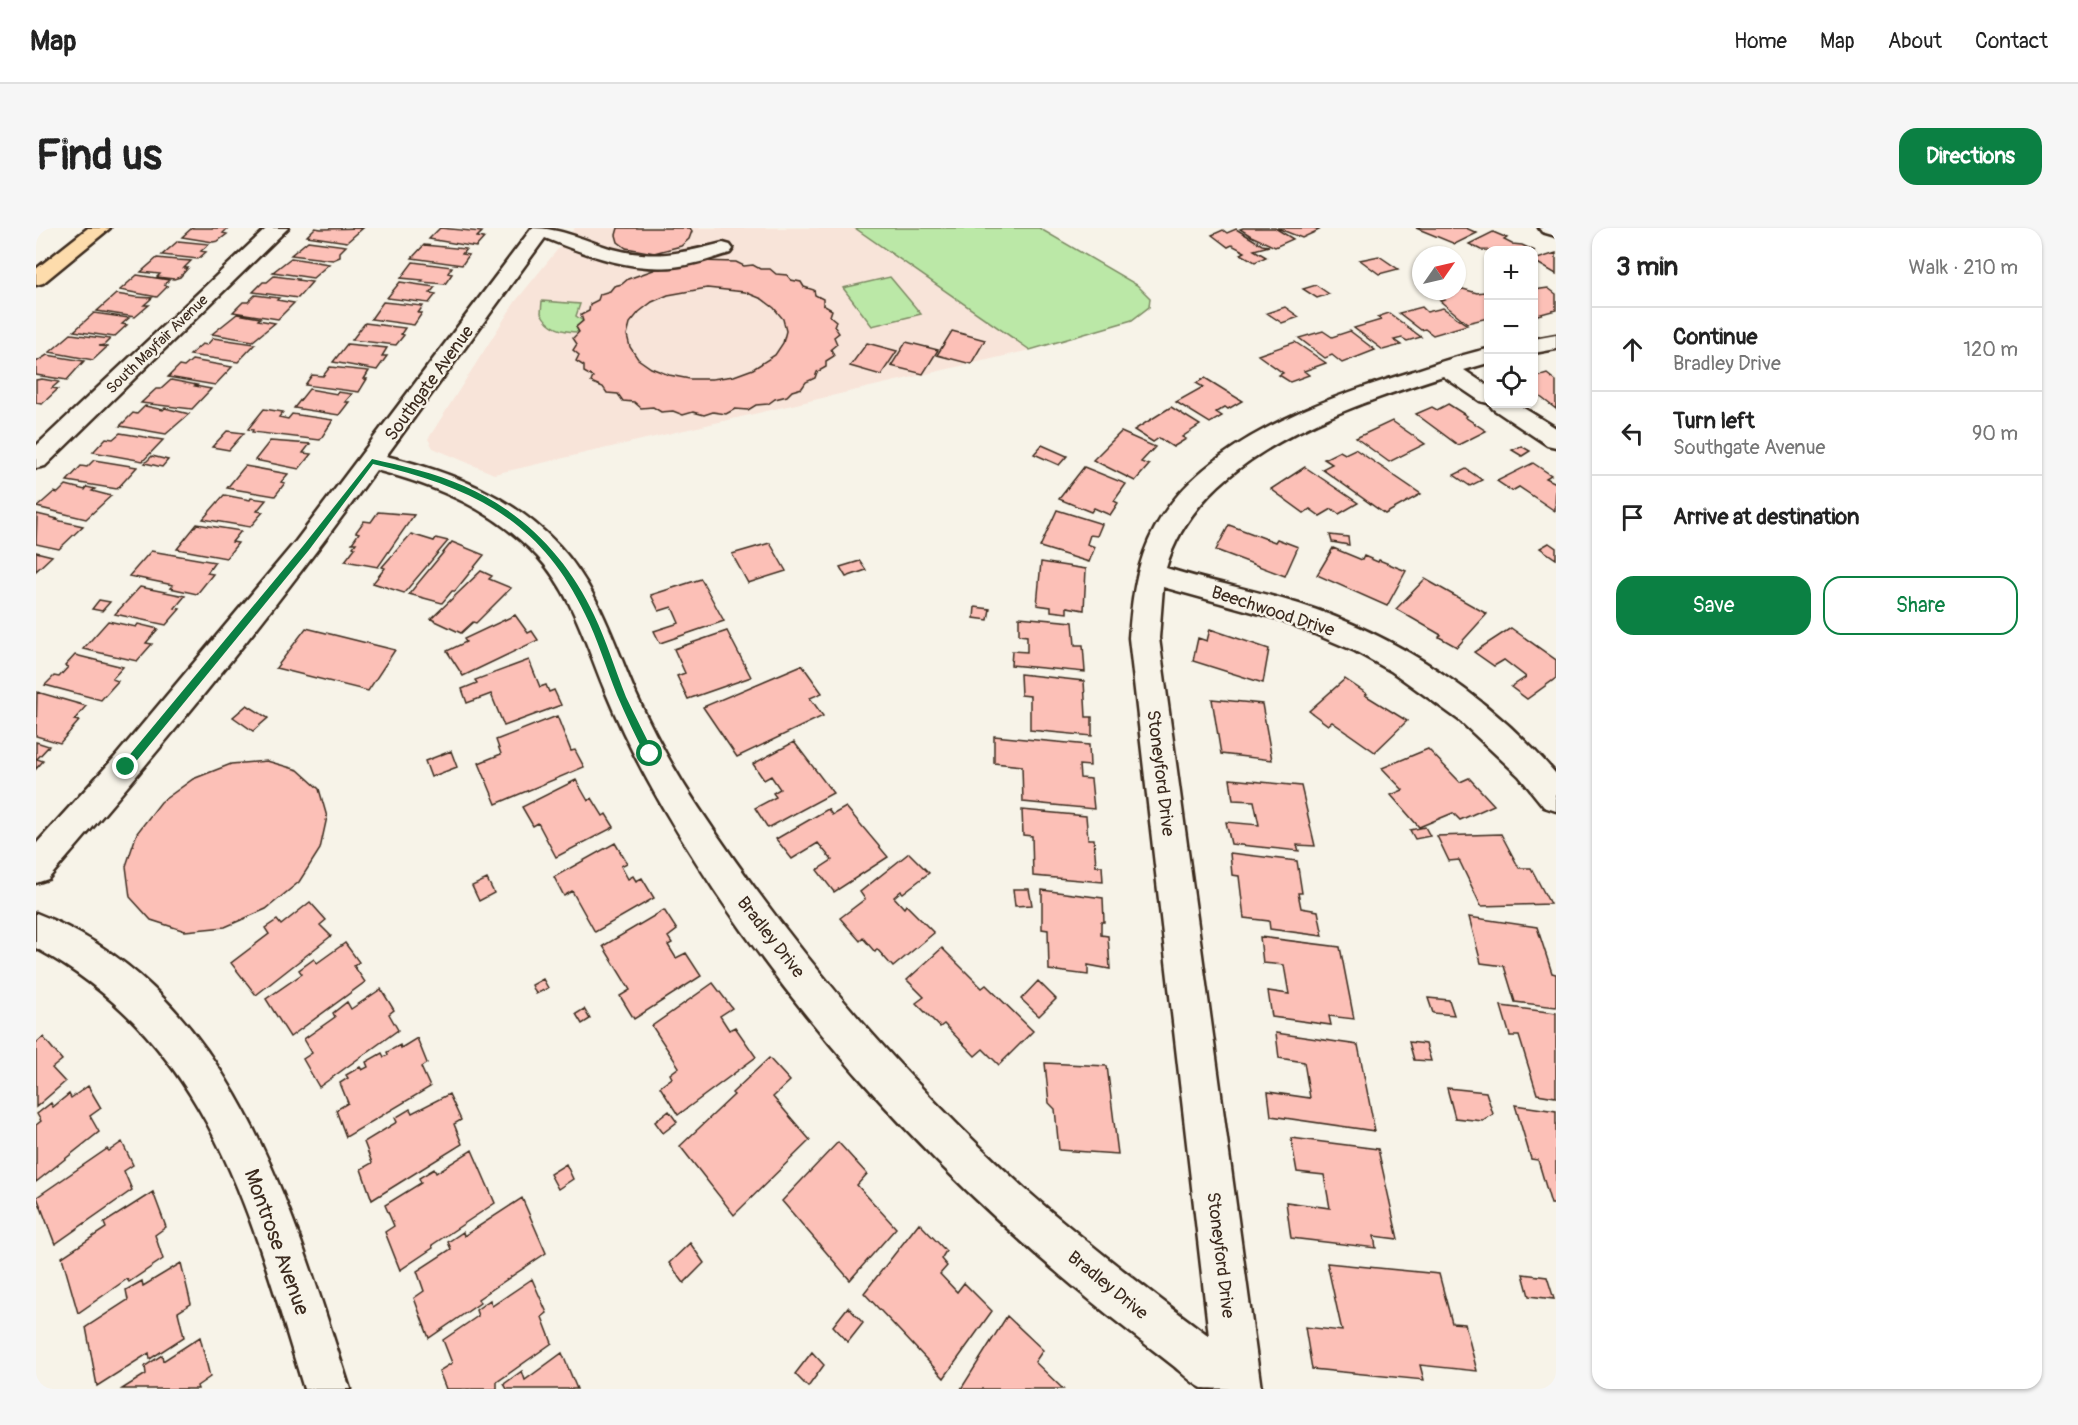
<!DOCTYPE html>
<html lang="en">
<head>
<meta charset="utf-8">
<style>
	:root { --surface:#fff; --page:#f6f6f6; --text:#222; --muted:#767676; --line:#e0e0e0; --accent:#0b8043 }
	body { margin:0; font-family:Pangolin,sans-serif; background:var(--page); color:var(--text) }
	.controls { position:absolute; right:18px; top:18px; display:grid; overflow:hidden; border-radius:12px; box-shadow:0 2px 4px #0004 }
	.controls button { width:54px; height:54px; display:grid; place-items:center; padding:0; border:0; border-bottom:2px solid var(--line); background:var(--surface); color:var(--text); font:30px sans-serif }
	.compass { position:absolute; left:1376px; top:18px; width:54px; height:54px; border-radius:50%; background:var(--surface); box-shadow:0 2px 4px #0004; rotate:56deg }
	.stop { position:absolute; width:18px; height:18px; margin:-14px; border:4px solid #0b8043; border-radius:50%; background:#fff }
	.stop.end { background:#0b8043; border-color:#fff; box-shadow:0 2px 6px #0008 }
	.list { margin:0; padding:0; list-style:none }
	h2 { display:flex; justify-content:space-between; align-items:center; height:78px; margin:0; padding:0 24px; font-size:26px }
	h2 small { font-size:20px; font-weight:400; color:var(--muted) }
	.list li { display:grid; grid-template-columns:39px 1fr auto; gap:18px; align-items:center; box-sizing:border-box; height:84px; padding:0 24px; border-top:2px solid var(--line) }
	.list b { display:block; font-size:22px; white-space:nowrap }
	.list p { margin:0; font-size:20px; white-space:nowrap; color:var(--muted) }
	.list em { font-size:20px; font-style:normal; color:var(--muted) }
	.actions { display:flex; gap:12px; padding:18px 24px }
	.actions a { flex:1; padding:14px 0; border:2px solid var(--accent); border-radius:18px; text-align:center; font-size:21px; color:var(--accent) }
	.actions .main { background:var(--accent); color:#fff }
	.icon { flex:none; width:33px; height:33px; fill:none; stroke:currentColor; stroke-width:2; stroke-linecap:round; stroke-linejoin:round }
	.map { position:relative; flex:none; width:1520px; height:1161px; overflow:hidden; border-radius:18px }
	header { display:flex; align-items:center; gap:36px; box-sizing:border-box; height:84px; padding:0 30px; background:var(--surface); border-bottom:2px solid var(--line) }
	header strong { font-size:28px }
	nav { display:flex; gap:33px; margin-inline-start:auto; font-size:21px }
	.intro { display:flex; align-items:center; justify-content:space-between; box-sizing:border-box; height:144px; padding:0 36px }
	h1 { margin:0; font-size:42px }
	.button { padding:15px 27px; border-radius:18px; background:var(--accent); color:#fff; font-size:21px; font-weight:700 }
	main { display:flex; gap:36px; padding:0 36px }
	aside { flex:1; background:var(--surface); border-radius:18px; box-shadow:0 2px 4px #0004 }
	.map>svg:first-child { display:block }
	.built { fill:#f8e4d9 }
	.green { fill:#bbe8a7; stroke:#7b8962; stroke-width:1.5 }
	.building { fill:#fcc0b7; stroke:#3b2a1e; stroke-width:1.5; fill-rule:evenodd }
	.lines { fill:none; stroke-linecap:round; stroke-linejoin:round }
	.minor-casing { stroke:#3b2a1e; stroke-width:5 }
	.major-casing { stroke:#3b2a1e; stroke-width:5 }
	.minor { fill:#f7f3e8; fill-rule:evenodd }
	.major { fill:#fddcac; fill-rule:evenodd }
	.route { fill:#0b8043 }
	.labels { text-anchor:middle; stroke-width:5; stroke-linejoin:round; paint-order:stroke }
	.far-street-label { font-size:15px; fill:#3b2a1e; stroke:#f7f3e8 }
	.street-label { font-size:18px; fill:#3b2a1e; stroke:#f7f3e8 }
	.near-street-label { font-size:21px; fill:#3b2a1e; stroke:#f7f3e8 }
</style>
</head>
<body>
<header>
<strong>Map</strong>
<nav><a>Home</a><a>Map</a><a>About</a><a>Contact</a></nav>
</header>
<div class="intro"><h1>Find us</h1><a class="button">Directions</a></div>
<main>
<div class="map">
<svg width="1520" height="1161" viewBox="0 0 1520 1161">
	<rect width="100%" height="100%" fill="#f7f3e8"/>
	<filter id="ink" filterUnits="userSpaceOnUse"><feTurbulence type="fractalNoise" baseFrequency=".0167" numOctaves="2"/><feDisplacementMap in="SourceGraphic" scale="12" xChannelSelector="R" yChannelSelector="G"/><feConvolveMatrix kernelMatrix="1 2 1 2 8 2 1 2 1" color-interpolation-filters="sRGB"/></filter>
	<g filter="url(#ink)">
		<!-- built -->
		<path class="built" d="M539,0H1003L1101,57L1114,70L1113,79L1096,92L994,122L458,246L397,220L392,211L479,74Z"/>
		<!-- green -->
		<path class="green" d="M819,0H1003L1101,57L1114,70L1113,79L1096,92L994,122Z
			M854,49L885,86L836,98L807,60Z
			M506,73L544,76L540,88L547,93L540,99L543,104C526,104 513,100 505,85Z"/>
		<!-- building -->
		<path class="building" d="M156,0H192L187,5L191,6L182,13L177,14L146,9Z
			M279,0L285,1L327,0L311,14L271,8Z
			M404,0L446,4L441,9L448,10L440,19L393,11Z
			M582,0H654L656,3L653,11L645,18L618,25L590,20L582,14L580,7Z
			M1207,0H1239L1257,11L1239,19L1215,8L1204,1Z
			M1241,0H1278L1283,2L1266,10Z
			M1380,0H1430L1441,5L1419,16Z
			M1200,1L1226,17L1233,18L1218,22L1230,29L1219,34L1205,26L1209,24L1196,17L1192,19L1176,7L1187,2L1191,5Z
			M1457,4L1471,10L1468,12L1476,16L1486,17L1499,23L1445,22L1433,16Z
			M142,13L173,16L165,23L170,24L162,31L126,27Z
			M272,13L310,18L304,24V29L297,32L255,27Z
			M388,17L430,21L426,26L433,27L426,37L376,30Z
			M1520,25V46L1498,33V32Z
			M1343,28L1362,41L1343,46L1324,32Z
			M121,30L141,32L155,33L148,40H152L144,49L138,51L121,49L124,46L105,44Z
			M255,30L293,36L277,50L237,44Z
			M663,33L700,34L708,38L717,37L724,41H734L740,46L751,47L755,52L765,54L768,59L778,62L779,67L787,71V77L796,82L794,88L800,93L798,98L803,105L798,109L801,116L795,121L798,128L790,133V139L781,144L779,150L770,154L766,160L756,163L751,168L739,171L732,176L720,177L712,182L699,181L690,186L677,184L668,187L657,184L647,187L637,183L625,184L617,179L605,180L598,174L587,173L582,166L571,165L567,159L555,154L557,149L548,144V138L540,133L543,127L537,122L541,116L537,110L543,104L540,99L547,93L545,87L553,83L554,76L562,72L564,66L574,63L578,58L586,56L592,51L626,39ZM671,60L709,64L726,71L738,80L747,91L750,103L747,115L739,127L717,141L698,148L676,151H654L633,147L615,140L602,131L594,119L591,107L594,95L603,84L616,74L632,67Z
			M377,34L416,39L412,45L416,46L409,56L385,54L387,52L365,50Z
			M101,47L133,52L128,57L132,58L121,69L84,62Z
			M238,48L262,51L261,52L276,54L262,70L217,64L227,54H231Z
			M364,54L399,59L394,65L400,66L393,75L351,70Z
			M1280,57L1293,66L1281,70L1267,61Z
			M1512,60L1520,66V82L1498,88V62Z
			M1427,61L1441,65L1448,64L1452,68V90L1431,95L1404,73L1409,72L1402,66Z
			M80,66L99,69L116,70L108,77H113L99,89L61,83Z
			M219,67L243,70L241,72L258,75L242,91L197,84L207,74H212Z
			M347,74L387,78L382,85H386L378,97L335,91Z
			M1249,79L1263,89L1246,95L1231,85Z
			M1386,79L1391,84L1407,80L1431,97L1397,107L1389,101L1385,102L1363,85Z
			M58,85L93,90L86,96L91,97L78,109L38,103Z
			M1353,85L1385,109L1371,113L1366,110L1358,112L1365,117L1347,122L1318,100L1345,92L1341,89Z
			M201,86L224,90L222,92L239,95L217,113L176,106Z
			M329,95L369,100L365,106L368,107L360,117L316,112Z
			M916,103L949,112L935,136L901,127Z
			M1287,103L1296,109L1314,103L1339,122L1306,135L1296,127L1289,130L1263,110Z
			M35,106L74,111L68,117L63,118L71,119L57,132L14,124Z
			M177,110L219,116L202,134L154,127L166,116L171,117Z
			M870,114L902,122L887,146L855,138Z
			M1259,114L1290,135L1268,143L1273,147L1254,154L1243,147L1247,145L1222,127Z
			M831,115L861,123L845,147L814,138Z
			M311,116L351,120L346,128H351L341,142L297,134Z
			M11,127L48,133L31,152L0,147V134Z
			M156,132L196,139L179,157L132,149L143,138L148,139Z
			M294,139L333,143L328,151H331L323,164L269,157L276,147L287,148Z
			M1511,146L1520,153V181L1498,164V150Z
			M1169,150L1206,173L1192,181L1189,179L1180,184L1186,188L1174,195L1140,174L1167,159L1160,155Z
			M6,151L23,154L16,160L22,161L6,176L0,175V152Z
			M135,152L161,157L159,158L175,161L156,181L105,175L120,161H125Z
			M273,161L301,166L302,164L316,166L309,174H313L303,187L258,180Z
			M1412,176L1431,188L1429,189L1450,203L1422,217L1380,186L1396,179L1401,182Z
			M109,178L127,182L129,180L153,186L130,206L84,198L97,185L101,186Z
			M1135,179L1164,197L1146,209L1150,211L1137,219L1123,210L1117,214L1098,202Z
			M228,181L247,184L243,189L252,191L256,186L297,192L284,212L216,204L217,202L212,201Z
			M1356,193L1389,216L1353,234L1320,210Z
			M191,203L208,205L193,222L176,219Z
			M1085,204L1119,219L1105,234L1113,237L1099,253L1057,232Z
			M84,205L127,212L107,233L57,224L70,210L77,211Z
			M234,213L274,216L267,225L275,226L263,241L219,232Z
			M1006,217L1031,228L1023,237L998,226Z
			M1485,218L1494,223L1486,228L1476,222Z
			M1319,221L1385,266L1349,286L1286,241L1296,236L1288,231L1304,223L1309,226Z
			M116,228L132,232L126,239L109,235Z
			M58,232L101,239L81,261L31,253L45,238L51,239Z
			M1497,235L1515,247L1510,250L1520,255L1519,283L1483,259L1476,263L1461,253Z
			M209,238L252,246L245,254L249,255L239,268L191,260Z
			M1048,239L1090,256L1078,273L1082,275L1074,287L1058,280L1055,284L1023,271Z
			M1269,239L1322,275L1303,286L1296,281L1284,288L1274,281L1268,285L1235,261Z
			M1430,241L1446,252L1434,258L1418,247Z
			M30,257L49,262L51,259L59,261L56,263L75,268L50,291L1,279L18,264L22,265Z
			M188,267L214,272L215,270L230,272L221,283L227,284L214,299L167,291Z
			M1021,282L1066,296L1061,308L1054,307L1051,316L1059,319L1053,334L1004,319Z
			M342,284L378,287L342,339L309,333L319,320L317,319L320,315H316L323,305L320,304L328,293L335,294Z
			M1,286L22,291L20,292L47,298L23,321L0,316Z
			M161,296L205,303L196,314L202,315L190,330L141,321Z
			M1193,297L1239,314L1241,311L1262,319L1249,348L1180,322Z
			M375,306L398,313L400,310L412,313L368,365L337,355L349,340L346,339Z
			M1294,307L1312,309L1313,317L1296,314Z
			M416,314L448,327L419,363H416L406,375L373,366Z
			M734,315L750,343L712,355L696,326Z
			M1513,315L1520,320V331L1504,320Z
			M1297,320L1326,332L1328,328L1342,334L1343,332L1370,343L1351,378L1281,347Z
			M115,323L179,334L171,345L177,346L161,366L134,360L137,357L93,348Z
			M0,324L16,328L0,343Z
			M824,333L830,342L810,349L804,339Z
			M1005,334L1050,341L1048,382L1031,379V385L1015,383V379L1001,377Z
			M445,343L456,348L453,351L475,360L440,395L437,394L425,405L395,391Z
			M665,351L688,393L624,415L618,403L643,395L636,379L623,383L615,367Z
			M1389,351L1451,386L1421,419L1403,409L1405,407L1360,381Z
			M104,359L149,368L139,380L144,381L130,397L79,386Z
			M63,372L74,374L66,383L56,381Z
			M939,379L954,381L952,392L938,390Z
			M479,387L492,405L496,403L502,412L427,448L411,423L430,414L428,411Z
			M983,389L1037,394L1039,417H1047L1049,444L975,437L976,423L991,424V408L983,407Z
			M72,393L100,399L102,396L122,401L110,415L116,416L101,433L47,421Z
			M270,400L359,422L332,463L240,440Z
			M1475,400L1520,432V450L1491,471L1475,459L1490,449L1468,432L1458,438L1438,424Z
			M1174,401L1233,421L1227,455L1157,433L1162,410L1171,413Z
			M691,403L715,449L652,471L641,448L649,445L638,421Z
			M39,427L87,439L76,451L82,453L65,472L9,457L18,448L23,449L32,439L29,438Z
			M493,432L504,459L510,457L513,464L518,462L525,477L468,498L455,466L431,475L426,461L441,455L439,452Z
			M766,437L786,465L774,470L787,488L701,529L667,479Z
			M984,446L1048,453L1050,489H1056V508L994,502V468L985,467Z
			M1309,451L1331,466L1329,467L1371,493L1339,524L1296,494L1292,497L1273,483Z
			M1,464L50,478L38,492L43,493L24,515L0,508Z
			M1176,471L1226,476L1236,532L1185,526Z
			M211,477L232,490L217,503L197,489Z
			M521,488L535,523L539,522L548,539L460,576L443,535L465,526L460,512Z
			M958,508L1053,517L1054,538L1043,537L1044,550L1055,551L1058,581L987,574L986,538L958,535Z
			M0,514L13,518L1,531L7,533L0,541Z
			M758,514L797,565L732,600L719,580L740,569L737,565L744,561L735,548L728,552L717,536Z
			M1392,521L1424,554L1433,550L1458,577L1424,592L1417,585L1383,599L1355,567L1367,562L1346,540Z
			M415,523L421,539L395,549L389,533Z
			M231,533L262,542L283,561L291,589L284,621L263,654L230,681L189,699L149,703L115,692L94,669L90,638L101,605L125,574L157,551L195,536Z
			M1194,551L1265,558L1279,618L1261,617L1263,623L1195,616L1190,594L1223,597L1218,573L1197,572Z
			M540,552L552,573L556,570L567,588L570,586L578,599L520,629L502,595L497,598L486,579Z
			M810,579L852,629L798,664L781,642L796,632L782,615L756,631L740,611L792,581L796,587Z
			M986,582L1050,588L1052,611H1058L1060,638H1066L1067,654L997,648L996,608L987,607Z
			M1389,599L1394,608L1379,611L1374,602Z
			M1465,606L1483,640H1495L1514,676L1445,678L1423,632L1413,633L1401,608Z
			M579,615L591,635L585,638L592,651L597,648L600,653L606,650L618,670L559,704L536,663L528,668L518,649Z
			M873,625L893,645L867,665L865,663L858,669L868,680L870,677L898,705L857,739L841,721L839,724L827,710L824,713L804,690L829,671L824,664Z
			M1194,625L1261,633L1266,665H1262L1265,680L1282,683L1287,708L1234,701L1233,693L1208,690L1203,648L1196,647Z
			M451,651L458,665L443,673L436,658Z
			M977,661H993L996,677L979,678Z
			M1006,662L1067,670L1068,694H1065V707L1072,708L1074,741L1052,737V747L1013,742L1012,702L1006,701Z
			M274,674L290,692L284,697L295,708L220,767L195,735L233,706L229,700L241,692L245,697Z
			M628,682L641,702L632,709L636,715L632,717L640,730L650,725L665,748L598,791L584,768L594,762L567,718Z
			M1433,689L1501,699L1516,745L1520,746V779L1479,774L1468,738L1445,735Z
			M1224,709L1304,719L1318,791L1293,788L1295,797L1236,789L1232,763L1253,766L1248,737L1227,735Z
			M309,715L323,734L318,738L329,754L254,809L230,771L266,746L263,742L278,731L281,735Z
			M906,720L946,760L950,757L997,803L963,837L947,821L939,828L908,796L904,799L880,775L888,769L871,752Z
			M507,751L512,760L500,766L496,757Z
			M1002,753L1020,771L1003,788L985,771Z
			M677,755L696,780L684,788L693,802L699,799L720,829L642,887L624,859L636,850L634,846L643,839L616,798Z
			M345,761L358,782L353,786L362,802L283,859L267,831L276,825L268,811L299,789L297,785L311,774L315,781Z
			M1392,770L1413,772L1418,787L1397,785Z
			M1465,778L1520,785V869L1501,866L1483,808H1474Z
			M548,781L554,791L546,796L540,786Z
			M1240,805L1322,817L1339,903L1235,888L1232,864L1274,870L1268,834L1243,830Z
			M7,809L26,832L16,840L29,854L0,879V815Z
			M381,810L391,835L385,839L394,859L310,909L300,882L312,875L304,855L312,850L310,847L324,839L326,842L332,839L330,834L346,825L348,829L352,827L351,824L364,817L365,820Z
			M1373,814L1390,816L1395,833L1378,832Z
			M733,830L754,853L737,869L774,912L698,987L644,918L698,867L696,865Z
			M1009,835L1071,838L1082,926L1023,922L1019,881L1013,875Z
			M52,858L65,880L54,888L63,904L0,954V897L5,893L1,886L15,875L17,879L33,866L35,870Z
			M1411,860L1450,864L1457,886L1447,893L1419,890Z
			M413,866L425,892L418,896L426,916L336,972L325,941L336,935L328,914L361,894L359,890L374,881L376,885Z
			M1479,877L1520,883V976H1515L1502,932L1495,931Z
			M633,883L641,894L627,905L619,894Z
			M1255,910L1342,921L1362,1011L1338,1008L1340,1020L1255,1010L1250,974L1294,980L1288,947L1261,944Z
			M86,914L97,937L88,943L96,962L19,1016L1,969L71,921L73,923Z
			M802,914L831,946L821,957L860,1000L814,1052L746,973Z
			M436,922L459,975L396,1017L397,1020L364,1042L349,1004L358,998L349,977L385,955L383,950L398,941L400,945Z
			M530,936L537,951L522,961L514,946Z
			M117,964L130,999L119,1007L127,1031L93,1054L91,1051L42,1085L26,1029L70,1000L68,995Z
			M486,970L510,1025L442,1071L444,1075L393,1110L378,1070L388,1063L381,1043L415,1021L412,1014L427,1004L428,1008Z
			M883,995L910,1023L905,1031L911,1038L904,1046L921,1064L928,1055L956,1083L908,1150L828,1065Z
			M654,1015L668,1035L648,1055L633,1035Z
			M145,1035L155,1076L142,1084L148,1109L114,1131L113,1125L61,1158L50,1099L92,1072L90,1062L106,1053L107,1058Z
			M1291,1035L1403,1046L1416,1095L1429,1096L1441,1143L1384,1137L1388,1152L1276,1141L1269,1099L1306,1103Z
			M1487,1046L1511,1049L1518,1071L1493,1068Z
			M496,1051L511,1085L506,1089L516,1115L461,1154V1161H410L403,1143L416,1135L407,1112L442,1088L440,1082L454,1072L456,1078Z
			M812,1079L827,1095L812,1114L797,1098Z
			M971,1088L1007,1122L999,1134L1027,1161H925Z
			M164,1109L174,1149L161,1158L162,1161H86L110,1146L109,1138L126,1127L127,1133Z
			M776,1124L788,1137L772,1159L759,1146Z
			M526,1125L541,1161H471L468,1156L486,1143L489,1152Z"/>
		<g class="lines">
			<defs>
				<path id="minor" d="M231,0H252L9,238L0,240V218Z
					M496,0C526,0 549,13 577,21C618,32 647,25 687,15L694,17L697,21L694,25C678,30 661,36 644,38C598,45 551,27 509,10L350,228C415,244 477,268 523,318C562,360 578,415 600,466C618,506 639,544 663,580C755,719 865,848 989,961C1048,1013 1110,1061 1173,1108L1093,410C1096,371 1100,335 1119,300C1166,213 1289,170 1378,143C1402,135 1427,126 1452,121V135L1428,142L1452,158V175L1444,173L1407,148C1308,180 1162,228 1130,340C1173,354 1219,362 1263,376C1361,407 1453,468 1520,546V583L1508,579L1483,548L1423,492L1355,443L1319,423L1246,392L1127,359L1123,410L1225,1161C1211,1161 1177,1161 1166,1160C1156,1155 1147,1146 1139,1139C1117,1122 1094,1104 1071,1086C896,945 739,773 626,578C605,542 586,504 570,465C550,418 537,367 502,329C458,282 402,258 340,242C238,384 127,519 12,651L0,655V616L79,529L260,313Z
					M1503,0H1520V8L1506,4Z
					M1520,107V121L1498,125V111Z
					M1453,176H1481L1520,200V219L1511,217L1457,181Z
					M0,685C197,762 255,980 314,1161H268C214,986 174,815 0,720Z"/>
				<path id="major" d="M52,0H74L7,55L0,57V41Z"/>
			</defs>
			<!-- minor casing -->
			<use href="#minor" class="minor-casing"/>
			<!-- major casing -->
			<use href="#major" class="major-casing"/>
			<!-- minor -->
			<use href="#minor" class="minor"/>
			<!-- major -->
			<use href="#major" class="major"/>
		</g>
	</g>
	<!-- route -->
	<path class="route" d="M336,231C367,238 399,245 428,258C486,283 532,330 558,387C571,414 579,442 590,469C599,488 609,507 618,526L617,529H610C600,509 590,488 581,467C570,440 562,412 549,386C504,291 435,259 337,236L273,322L93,542H86V536L267,318Z"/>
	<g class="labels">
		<!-- far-street labels -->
		<g class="far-street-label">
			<text transform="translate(121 116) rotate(-44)" y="5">South Mayfair Avenue</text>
		</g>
		<!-- street labels -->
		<g class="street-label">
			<text transform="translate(393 155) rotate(-54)" y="6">Southgate Avenue</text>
			<text transform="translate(1237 383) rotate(18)" y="6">Beechwood Drive</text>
			<text transform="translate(1125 545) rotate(83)" y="6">Stoneyford Drive</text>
			<text transform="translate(735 709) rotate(52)" y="6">Bradley Drive</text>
			<text transform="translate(1185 1027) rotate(83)" y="6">Stoneyford Drive</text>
			<text transform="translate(1072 1057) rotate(39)" y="6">Bradley Drive</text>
		</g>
		<!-- near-street labels -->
		<g class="near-street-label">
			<text transform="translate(241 1014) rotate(70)" y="7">Montrose Avenue</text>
		</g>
	</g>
</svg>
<div class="controls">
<button>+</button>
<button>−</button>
<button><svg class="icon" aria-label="locate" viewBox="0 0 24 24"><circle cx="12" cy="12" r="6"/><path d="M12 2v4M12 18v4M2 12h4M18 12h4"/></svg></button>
</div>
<svg class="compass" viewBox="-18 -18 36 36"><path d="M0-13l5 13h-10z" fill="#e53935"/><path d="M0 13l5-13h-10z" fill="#767676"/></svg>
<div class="stop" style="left:614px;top:526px"></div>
<div class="stop end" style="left:90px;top:539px"></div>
</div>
<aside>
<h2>3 min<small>Walk · 210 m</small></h2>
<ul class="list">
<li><svg class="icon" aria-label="ahead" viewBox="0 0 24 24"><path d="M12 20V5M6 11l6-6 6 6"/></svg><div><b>Continue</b><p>Bradley Drive</p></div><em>120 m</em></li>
<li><svg class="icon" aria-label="left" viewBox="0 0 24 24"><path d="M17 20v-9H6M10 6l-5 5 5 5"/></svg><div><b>Turn left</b><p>Southgate Avenue</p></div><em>90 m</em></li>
<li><svg class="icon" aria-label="arrive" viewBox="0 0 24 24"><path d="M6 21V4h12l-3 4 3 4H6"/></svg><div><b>Arrive at destination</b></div></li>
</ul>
<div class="actions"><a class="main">Save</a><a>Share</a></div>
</aside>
</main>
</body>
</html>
